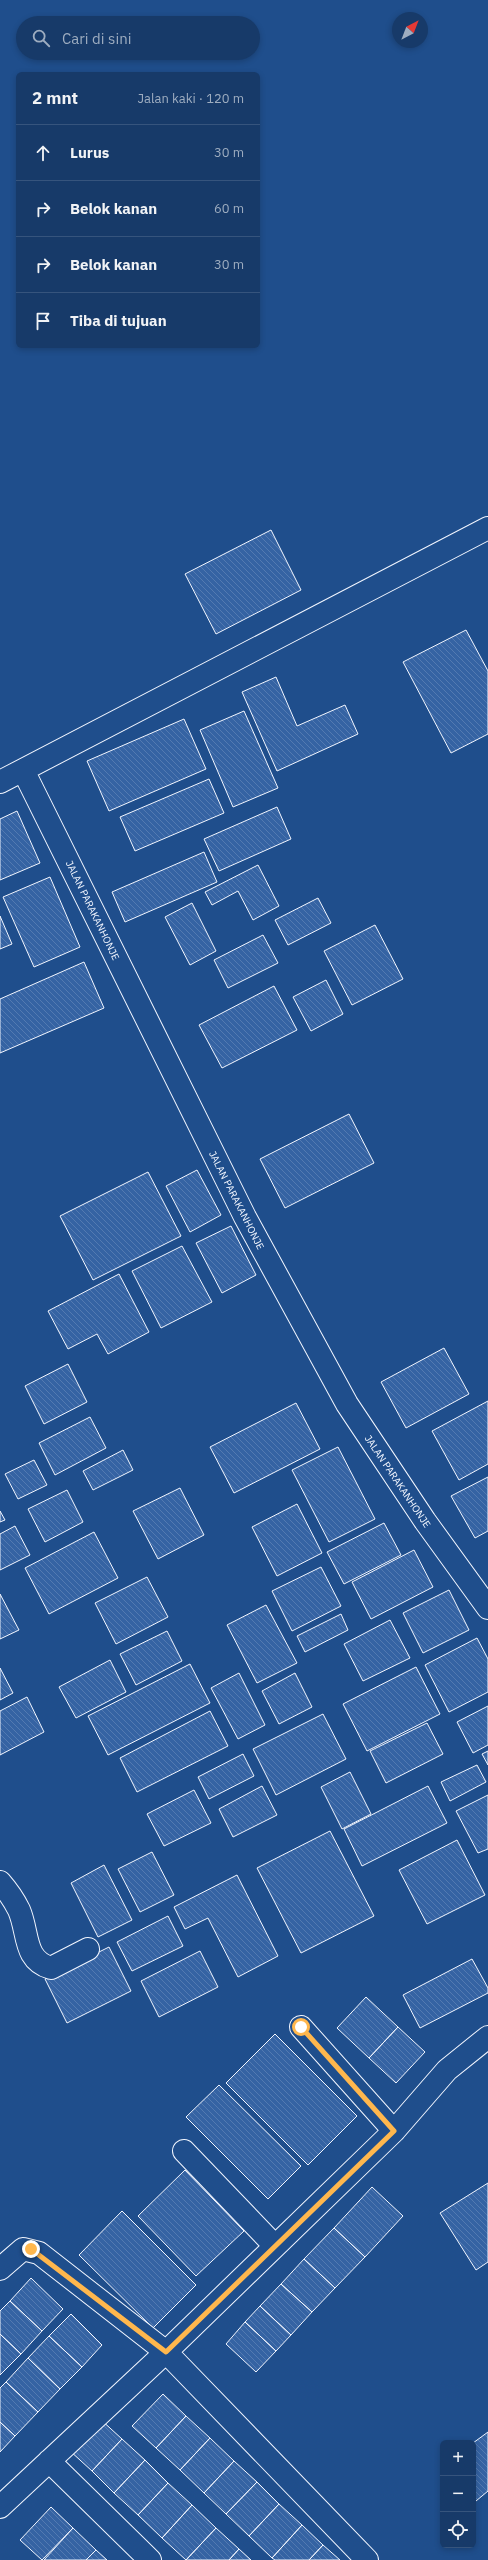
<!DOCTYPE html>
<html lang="id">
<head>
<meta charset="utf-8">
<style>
	:root { --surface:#173a69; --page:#244571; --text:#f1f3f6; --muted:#9eadc0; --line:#36547d }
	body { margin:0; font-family:"IBM Plex Sans",sans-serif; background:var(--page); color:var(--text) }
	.controls { position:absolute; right:12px; bottom:12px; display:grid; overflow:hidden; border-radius:6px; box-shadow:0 2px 6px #0003 }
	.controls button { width:36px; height:36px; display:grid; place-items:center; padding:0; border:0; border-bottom:1px solid var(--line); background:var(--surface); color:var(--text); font:20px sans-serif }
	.compass { position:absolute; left:392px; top:12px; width:36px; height:36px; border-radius:50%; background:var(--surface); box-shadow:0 2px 6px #0003; rotate:42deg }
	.stop { position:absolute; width:12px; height:12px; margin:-9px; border:3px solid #ffb74d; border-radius:50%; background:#fff }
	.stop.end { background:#ffb74d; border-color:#fff; box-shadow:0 1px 4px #0008 }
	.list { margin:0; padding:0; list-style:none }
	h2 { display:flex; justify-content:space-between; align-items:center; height:52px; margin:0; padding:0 16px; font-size:17px }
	h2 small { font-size:13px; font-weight:400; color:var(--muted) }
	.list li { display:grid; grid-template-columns:26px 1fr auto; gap:12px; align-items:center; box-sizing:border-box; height:56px; padding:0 16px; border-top:1px solid var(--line) }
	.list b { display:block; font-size:15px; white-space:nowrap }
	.list em { font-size:13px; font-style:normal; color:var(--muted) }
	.icon { flex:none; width:22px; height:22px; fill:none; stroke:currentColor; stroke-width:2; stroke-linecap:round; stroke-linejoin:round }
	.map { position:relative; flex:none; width:488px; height:2560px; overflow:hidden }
	.search { position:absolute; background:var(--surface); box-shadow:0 2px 6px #0003; left:16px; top:16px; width:244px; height:44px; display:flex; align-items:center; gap:10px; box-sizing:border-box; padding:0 14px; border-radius:22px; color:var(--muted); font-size:15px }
	.panel { position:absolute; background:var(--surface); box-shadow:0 2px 6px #0003; left:16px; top:72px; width:244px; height:276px; border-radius:6px }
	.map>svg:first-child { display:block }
	.building { fill:url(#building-back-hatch); stroke:#f2f6ff }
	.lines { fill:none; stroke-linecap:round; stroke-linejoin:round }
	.street-casing { stroke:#f2f6ff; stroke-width:24 }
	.street { stroke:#1f4e8c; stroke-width:22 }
	.route { stroke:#ffb74d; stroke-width:5 }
	.labels { text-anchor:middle; stroke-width:3; stroke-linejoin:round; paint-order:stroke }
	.street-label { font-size:10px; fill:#f2f6ff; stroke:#1f4e8c }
</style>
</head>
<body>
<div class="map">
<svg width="488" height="2560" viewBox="0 0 488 2560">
	<defs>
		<pattern id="building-back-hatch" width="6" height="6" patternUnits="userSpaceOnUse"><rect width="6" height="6" fill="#3563a3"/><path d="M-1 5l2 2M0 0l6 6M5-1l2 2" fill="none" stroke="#537ab1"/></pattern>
	</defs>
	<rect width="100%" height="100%" fill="#1f4e8c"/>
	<!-- building -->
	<path class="building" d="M271,530L301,590L216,634L185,574Z
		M466,630L488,671V734L451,753L403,662Z
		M276,677L297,726L345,705L358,734L277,771L242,692Z
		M244,711L278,788L233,807L200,730Z
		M184,719L206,769L109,811L87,761Z
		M209,779L224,813L135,851L120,817Z
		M277,807L291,839L219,871L204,839Z
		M17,811L40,863L0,880V819Z
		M204,852L217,882L125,922L112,892Z
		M258,865L279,906L253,920L238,891L212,905L205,892Z
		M50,877L80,947L34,967L3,897Z
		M318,898L331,923L288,945L275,920Z
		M192,903L216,951L190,965L165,917Z
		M0,916L12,944L0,949Z
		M375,925L403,979L352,1005L324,951Z
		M263,935L278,963L228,988L214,960Z
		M84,962L104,1008L0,1053V999Z
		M326,980L343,1014L311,1031L293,997Z
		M274,986L297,1030L222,1068L199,1025Z
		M349,1114L374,1163L285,1208L260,1159Z
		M197,1170L221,1215L190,1232L166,1186Z
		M148,1172L181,1236L93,1280L60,1216Z
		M231,1226L256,1275L222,1293L196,1243Z
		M182,1246L212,1302L161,1328L132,1271Z
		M119,1274L149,1332L108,1354L97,1334L68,1349L48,1311Z
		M444,1348L469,1394L406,1428L381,1382Z
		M68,1364L87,1402L44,1424L25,1386Z
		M488,1401V1464L459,1480L432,1431Z
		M296,1403L320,1449L234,1493L210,1447Z
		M90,1417L106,1448L55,1475L39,1443Z
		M338,1447L375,1519L329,1542L292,1470Z
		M123,1450L133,1470L93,1490L83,1471Z
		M34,1460L47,1485L18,1499L5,1474Z
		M488,1477V1531L475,1538L451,1496Z
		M180,1488L204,1535L158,1559L133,1511Z
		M67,1490L83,1522L45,1542L28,1509Z
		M297,1504L322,1553L277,1576L252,1527Z
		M0,1511L5,1520L0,1522Z
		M384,1523L401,1555L344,1584L327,1552Z
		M15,1526L30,1555L0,1570V1534Z
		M94,1532L118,1578L49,1614L25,1568Z
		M414,1550L433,1587L371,1619L352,1582Z
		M321,1567L341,1606L292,1631L272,1591Z
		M147,1577L168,1617L116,1644L95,1603Z
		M449,1590L469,1630L423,1653L403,1613Z
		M0,1594L19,1630L0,1639Z
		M266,1605L297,1663L257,1683L227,1625Z
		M341,1614L348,1630L305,1652L297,1636Z
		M390,1620L410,1658L363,1681L344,1644Z
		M167,1631L182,1661L136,1685L120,1654Z
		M477,1638L488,1659V1692L449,1712L425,1665Z
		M110,1660L126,1692L76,1718L59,1687Z
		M190,1664L210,1703L108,1755L88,1716Z
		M416,1667L440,1714L367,1751L343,1704Z
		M0,1668L13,1693L0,1700Z
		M239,1673L265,1725L238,1739L211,1688Z
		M295,1673L312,1707L279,1724L262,1691Z
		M27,1697L44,1732L0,1755V1711Z
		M488,1706V1745L473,1753L457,1722Z
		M210,1711L228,1746L137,1792L120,1758Z
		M323,1714L346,1759L276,1795L253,1749Z
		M427,1723L443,1754L386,1783L370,1751Z
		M488,1751V1765L482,1754Z
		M243,1754L254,1776L209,1799L198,1777Z
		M477,1765L486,1782L450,1801L441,1782Z
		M350,1772L371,1814L342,1829L321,1787Z
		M262,1786L277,1815L233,1837L219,1809Z
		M428,1786L447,1823L362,1866L344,1829Z
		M194,1790L211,1823L164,1846L147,1814Z
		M488,1795V1849L478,1853L456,1811Z
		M330,1831L374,1916L301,1953L257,1868Z
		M457,1840L485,1895L427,1924L399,1870Z
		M152,1852L174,1895L140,1912L118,1869Z
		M104,1865L132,1920L98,1937L71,1883Z
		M237,1875L278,1956L238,1977L208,1918L185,1929L174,1907Z
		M168,1916L183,1946L132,1971L117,1942Z
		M109,1947L131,1991L67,2023L45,1979Z
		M200,1951L218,1987L159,2017L141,1981Z
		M472,1959L488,1988V1993L420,2028L403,1995Z
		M366,1997L398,2027L369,2058L337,2028Z
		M398,2027L425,2052L396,2083L369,2058Z
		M275,2034L357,2116L308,2165L226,2083Z
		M219,2085L301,2166L268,2199L186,2117Z
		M185,2170L244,2231L196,2276L138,2216Z
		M488,2183V2262L476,2270L440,2213Z
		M372,2187L403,2216L365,2257L334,2228Z
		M122,2211L196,2285L153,2328L79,2255Z
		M334,2228L365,2257L335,2288L304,2259Z
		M304,2259L335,2288L312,2312L281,2284Z
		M31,2278L63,2309L42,2331L10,2301Z
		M281,2284L312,2312L291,2335L260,2306Z
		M10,2301L42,2331L21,2354L0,2334V2311Z
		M260,2306L291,2335L276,2351L245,2322Z
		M71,2314L102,2345L82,2367L49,2336Z
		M245,2322L276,2351L256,2372L226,2344Z
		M0,2334L21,2354L0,2375Z
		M49,2336L82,2367L60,2389L28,2358Z
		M28,2358L60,2389L38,2412L6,2382Z
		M6,2382L38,2412L15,2436L0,2422V2388Z
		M163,2394L186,2416L156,2448L132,2426Z
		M186,2416L210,2438L180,2470L156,2448Z
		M99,2418L122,2439L92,2471L69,2450Z
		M0,2422L15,2436L0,2452Z
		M488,2432V2491L476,2501L473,2497V2443Z
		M210,2438L234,2461L204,2493L180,2470Z
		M122,2439L145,2460L114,2493L92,2471Z
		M145,2460L168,2483L138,2515L114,2493Z
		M234,2461L257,2482L226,2514L204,2493Z
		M257,2482L279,2504L249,2536L226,2514Z
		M168,2483L192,2505L162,2538L138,2515Z
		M279,2504L302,2525L272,2558L249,2536Z
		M192,2505L216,2528L186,2560L162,2538Z
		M51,2507L73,2528L42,2560L20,2540Z
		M302,2525L323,2545L309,2560H275L272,2558Z
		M73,2528L96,2550L86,2560H44Z
		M216,2528L239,2549L229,2560H186Z
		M323,2545L340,2560H309Z
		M239,2549L251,2560H229Z
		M96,2550L107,2560H86Z"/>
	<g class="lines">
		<defs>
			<path id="street" d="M23,770L245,1217L347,1404L425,1521L488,1608
				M0,782L488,528
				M0,1882C7,1890 14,1900 19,1910C29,1933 23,1960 51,1968L88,1949
				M301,2027L394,2131
				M184,2151L275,2246
				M0,2269L23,2249L39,2253L166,2352L367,2560
				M49,2461L150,2560
				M0,2507L166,2352L394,2131L447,2070L488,2037"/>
		</defs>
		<!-- street casing -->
		<use href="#street" class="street-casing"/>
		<!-- street -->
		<use href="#street" class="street"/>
	</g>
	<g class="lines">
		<!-- route -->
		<path class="route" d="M31,2249L166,2352L394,2131L301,2027"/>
	</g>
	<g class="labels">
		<!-- street labels -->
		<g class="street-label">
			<text transform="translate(93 910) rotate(64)" y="4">JALAN PARAKANHONJE</text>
			<text transform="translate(237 1200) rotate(63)" y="4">JALAN PARAKANHONJE</text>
			<text transform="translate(398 1481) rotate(56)" y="4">JALAN PARAKANHONJE</text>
		</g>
	</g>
</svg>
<div class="controls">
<button>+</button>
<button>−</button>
<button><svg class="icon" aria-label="locate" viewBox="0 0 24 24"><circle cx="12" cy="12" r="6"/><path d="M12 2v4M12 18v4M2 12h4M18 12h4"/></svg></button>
</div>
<svg class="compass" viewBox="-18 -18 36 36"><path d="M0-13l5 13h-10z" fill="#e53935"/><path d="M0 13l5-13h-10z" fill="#9eadc0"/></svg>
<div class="stop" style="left:301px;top:2027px"></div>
<div class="stop end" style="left:31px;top:2249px"></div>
<div class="search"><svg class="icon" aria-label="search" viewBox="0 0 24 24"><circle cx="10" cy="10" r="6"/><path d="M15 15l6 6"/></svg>Cari di sini</div>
<section class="panel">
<h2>2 mnt<small>Jalan kaki · 120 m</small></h2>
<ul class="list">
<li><svg class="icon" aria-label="ahead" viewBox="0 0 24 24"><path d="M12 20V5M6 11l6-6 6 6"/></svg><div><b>Lurus</b></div><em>30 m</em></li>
<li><svg class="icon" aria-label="right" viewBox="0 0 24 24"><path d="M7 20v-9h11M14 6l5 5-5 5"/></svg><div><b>Belok kanan</b></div><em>60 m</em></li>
<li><svg class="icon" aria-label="right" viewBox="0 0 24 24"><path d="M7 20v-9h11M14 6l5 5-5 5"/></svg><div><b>Belok kanan</b></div><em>30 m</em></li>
<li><svg class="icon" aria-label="arrive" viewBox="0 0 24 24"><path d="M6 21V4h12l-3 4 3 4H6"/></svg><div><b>Tiba di tujuan</b></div></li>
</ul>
</section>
</div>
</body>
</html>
